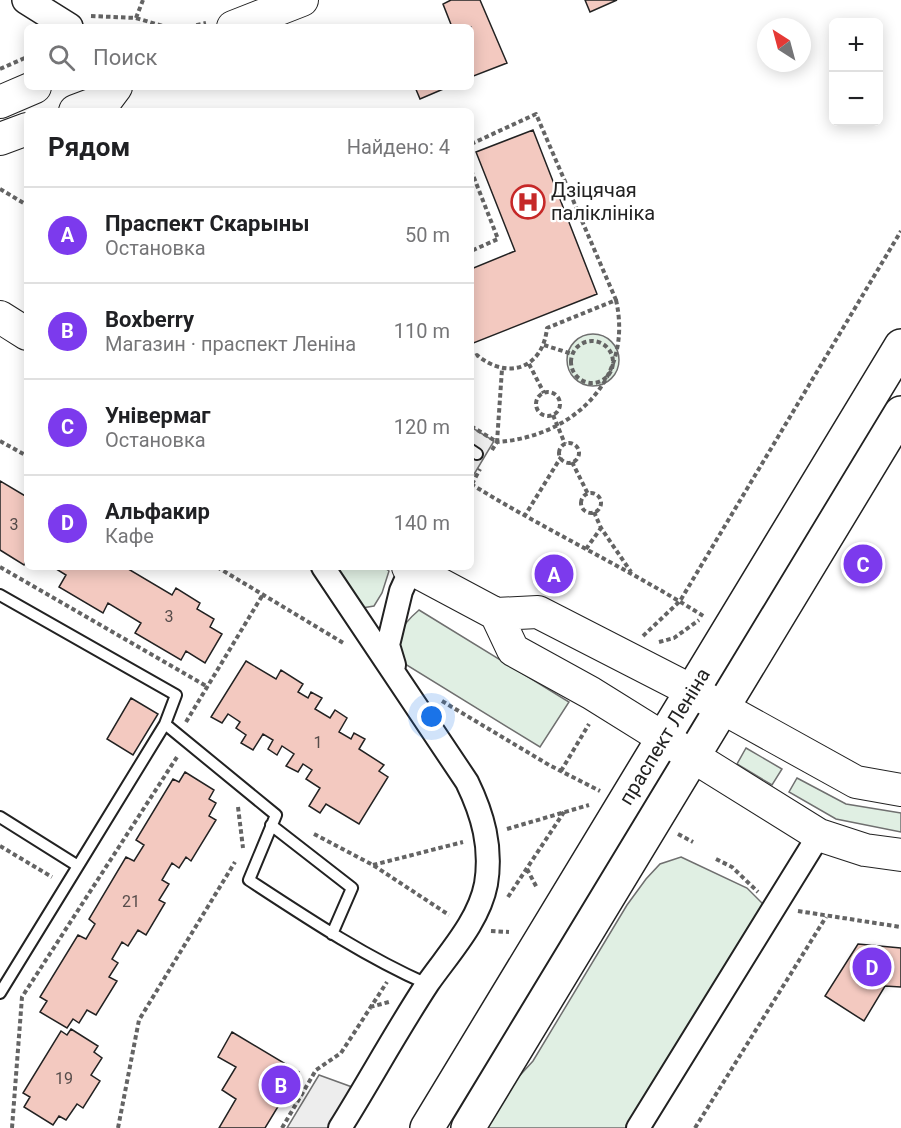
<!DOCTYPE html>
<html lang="ru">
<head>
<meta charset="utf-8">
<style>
	:root { --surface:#fff; --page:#f2f2f2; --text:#202124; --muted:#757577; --line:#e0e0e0; --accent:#7c3aed }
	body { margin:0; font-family:Roboto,sans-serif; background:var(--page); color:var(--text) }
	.controls { position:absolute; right:18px; top:18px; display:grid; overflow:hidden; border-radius:9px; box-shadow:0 3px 15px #0003 }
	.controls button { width:54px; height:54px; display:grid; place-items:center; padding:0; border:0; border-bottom:2px solid var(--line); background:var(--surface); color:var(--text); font:30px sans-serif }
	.compass { position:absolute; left:757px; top:18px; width:54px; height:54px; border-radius:50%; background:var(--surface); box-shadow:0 3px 15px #0003; rotate:324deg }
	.you { position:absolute; left:432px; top:717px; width:21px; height:21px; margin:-15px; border:4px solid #fff; border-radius:50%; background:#1a73e8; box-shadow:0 0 0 9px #1a73e833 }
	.badge { display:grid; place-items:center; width:39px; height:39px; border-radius:50%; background:var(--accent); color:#fff; font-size:20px; font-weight:700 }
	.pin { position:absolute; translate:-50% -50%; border:3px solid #fff; box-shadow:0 2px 6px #0006 }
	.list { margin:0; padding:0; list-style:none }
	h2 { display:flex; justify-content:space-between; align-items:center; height:78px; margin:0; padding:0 24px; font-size:26px }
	h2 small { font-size:20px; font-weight:400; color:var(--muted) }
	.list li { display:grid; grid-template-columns:39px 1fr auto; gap:18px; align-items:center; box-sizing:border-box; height:96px; padding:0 24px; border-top:2px solid var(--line) }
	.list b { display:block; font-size:22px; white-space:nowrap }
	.list p { margin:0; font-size:20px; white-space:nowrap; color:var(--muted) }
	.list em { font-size:20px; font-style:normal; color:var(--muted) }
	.icon { flex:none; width:33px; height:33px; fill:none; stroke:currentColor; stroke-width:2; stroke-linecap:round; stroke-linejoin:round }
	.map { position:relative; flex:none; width:901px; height:1128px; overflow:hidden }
	.search { position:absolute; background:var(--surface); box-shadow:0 3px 15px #0003; left:24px; top:24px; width:450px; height:66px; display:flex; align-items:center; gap:15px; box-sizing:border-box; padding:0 21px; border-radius:9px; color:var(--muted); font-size:22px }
	.panel { position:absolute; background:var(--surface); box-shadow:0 3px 15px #0003; left:24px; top:108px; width:450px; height:462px; border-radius:9px }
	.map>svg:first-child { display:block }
	.green { fill:#e0efe3; stroke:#6f6f6f; stroke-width:1.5 }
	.parking { fill:#ededed; stroke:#6f6f6f; stroke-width:1.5 }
	.building { fill:#f3c9c0; stroke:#222; stroke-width:1.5 }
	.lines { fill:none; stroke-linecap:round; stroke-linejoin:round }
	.service-casing { stroke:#222; stroke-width:14 }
	.minor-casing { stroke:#222; stroke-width:26 }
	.tertiary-casing { stroke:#222; stroke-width:30 }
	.secondary-casing { stroke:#222; stroke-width:34 }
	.primary-casing { stroke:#222; stroke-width:36 }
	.path { stroke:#646464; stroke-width:4; stroke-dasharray:4.5 3; stroke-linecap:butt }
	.service { stroke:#fff; stroke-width:10 }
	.minor { stroke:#fff; stroke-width:22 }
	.tertiary { stroke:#fff; stroke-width:27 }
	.secondary { stroke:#fff; stroke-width:32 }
	.primary { stroke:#fff; stroke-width:33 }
	.labels { text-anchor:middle; stroke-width:4.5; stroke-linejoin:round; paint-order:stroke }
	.number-label { font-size:16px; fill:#564c4a }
	.poi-label { font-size:20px; fill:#222; stroke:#fff; text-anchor:start }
	.street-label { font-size:20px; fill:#222; stroke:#fff }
</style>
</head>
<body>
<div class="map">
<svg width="901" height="1128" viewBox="0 0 901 1128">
	<rect width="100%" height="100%" fill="#fff"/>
	<!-- green -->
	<path class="green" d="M567 360a26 26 0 1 1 52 0a26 26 0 1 1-52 0Z
		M337,567H383L389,571L382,593L374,606L362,608Z
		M419,610L569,702L540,747L405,664C392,640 399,627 419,610Z
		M746,748L782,769L772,785L737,764Z
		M797,778L846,804L901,813V832L836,819L789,792Z
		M681,857L747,888L763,904L626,1128H472L533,1061L627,905L646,879L660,864Z"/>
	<!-- parking -->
	<path class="parking" d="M471,427L494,441L473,476L471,475Z
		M319,1075L363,1091L340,1128H287Z"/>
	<!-- building -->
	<path class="building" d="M451,0H480L507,63L471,77V27H452L443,4Z
		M585,0H617L590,12Z
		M415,87H448L420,99Z
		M533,130L597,294L471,344V269L515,251L476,152Z
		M0,481L27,497V560L24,565L0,550Z
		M53,567H125L172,595L176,588L200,603L197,609L214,619L210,627L222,634L205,663L186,651L181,660L135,633L141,623L108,603L103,613L59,587L66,575Z
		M246,661L276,679L281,670L303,684L298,692L308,698L311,692L322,698L315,709L330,718L335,710L347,718L339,732L351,739L354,733L365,739L359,749L384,765L379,771L388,777L359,824L326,804L320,813L309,806L320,788L306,779L312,770L303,764L298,772L286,766L294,754L282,746L277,755L268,749L273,740L263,734L253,750L241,743L246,735L236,728L240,722L228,714L222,723L211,717Z
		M131,698L158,714L133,755L107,739Z
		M185,772L214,790L209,799L216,803L209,816L216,820L191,861L186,857L179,868L172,863L162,880L169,884L159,900L165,903L146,935L138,930L128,946L122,942L112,959L118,963L109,977L117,981L96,1015L87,1010L79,1023L73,1019L67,1028L40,1012L47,1001L40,997L78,935L86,939L95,924L89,919L126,857L134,861L144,845L136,840L173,779L179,782Z
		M858,944L901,948V987L885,986L864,1021L825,996Z
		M71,1029L98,1046L94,1052L102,1058L91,1075L100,1081L83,1108L77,1104L66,1120L59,1116L53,1125L24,1107L30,1097L23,1093L61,1031L67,1035Z
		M232,1032L299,1072L265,1128H219L236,1099L222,1090L236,1067L218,1057Z"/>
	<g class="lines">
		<defs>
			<path id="service" d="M471,450L477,454
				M0,595L176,695L165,724L276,815L249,880C307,918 364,956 427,984
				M0,817L78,866L0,993
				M271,825L352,888L332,934
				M78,866L165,724"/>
			<path id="minor" d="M323,567L467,782C483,815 492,847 486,884C479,921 449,953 428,983C397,1030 370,1080 340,1128
				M394,665L388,645L401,591L411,569
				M638,1128L819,835"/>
			<path id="tertiary" d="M26,0L69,27"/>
			<path id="secondary" d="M233,27L302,0
				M0,102L35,87
				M75,111L107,99L116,87
				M0,139L27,129
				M0,317L27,334
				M408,567L496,614L513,650L591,693L819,835L865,850L901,855
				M496,614L538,612L692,691L856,782L901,790"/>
			<g id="primary">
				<path id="s1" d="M427,1128L901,346"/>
				<path d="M468,1128L901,413"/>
			</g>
		</defs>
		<!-- service casing -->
		<use href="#service" class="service-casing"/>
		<!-- minor casing -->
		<use href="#minor" class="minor-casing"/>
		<!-- tertiary casing -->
		<use href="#tertiary" class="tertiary-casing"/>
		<!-- secondary casing -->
		<use href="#secondary" class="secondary-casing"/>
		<!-- primary casing -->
		<use href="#primary" class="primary-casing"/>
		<!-- path -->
		<path class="path" d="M91,16L136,18L143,0
			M136,18L166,27
			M189,27L206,23
			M0,69L27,57
			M471,144L536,114L616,300L547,328C543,368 508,381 477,355L471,358
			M471,170L498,239L471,251
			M0,189L27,205
			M571 362a21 21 0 1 1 42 0a21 21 0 1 1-42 0Z
			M544,345L572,354
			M529,364L544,393
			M536 404a12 12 0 1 1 24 0a12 12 0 1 1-24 0Z
			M553,415L565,444
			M471,426L497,442L502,369
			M0,441L27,456
			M559 453a10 10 0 1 1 20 0a10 10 0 1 1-20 0Z
			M492,450L497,442C573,437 634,379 616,300
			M572,462L588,494
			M471,484C547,531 629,569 705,617
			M472,484L480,469
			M581 503a10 10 0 1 1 20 0a10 10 0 1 1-20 0Z
			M594,512L601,528L631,572
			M524,517L561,457
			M586,549L601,528
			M0,567L208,687
			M217,567L345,644
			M854,567L863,564
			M643,636L680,601L901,231
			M659,642L674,638L699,620
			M442,701L549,765L600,791
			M186,722L262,596
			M561,771L589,724
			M238,807L243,848
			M507,829L589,805
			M314,834L373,865L449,915
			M678,834L693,842
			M0,846L52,877
			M716,859L732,867L758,892
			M373,865L463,842
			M527,869L537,888
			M508,897L564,812
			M798,911L901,927
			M491,931L509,932
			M370,1007L389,1002
			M12,1128L22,997L177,757
			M118,1128L139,1020L235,862
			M282,1128L316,1070L341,1053L387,982
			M695,1128L826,917"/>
		<!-- service -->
		<use href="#service" class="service"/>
		<!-- minor -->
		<use href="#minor" class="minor"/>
		<!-- tertiary -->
		<use href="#tertiary" class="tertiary"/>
		<!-- secondary -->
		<use href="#secondary" class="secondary"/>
		<!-- primary -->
		<use href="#primary" class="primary"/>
	</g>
	<!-- icons -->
	<defs>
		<symbol id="hospital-ring" viewBox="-11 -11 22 22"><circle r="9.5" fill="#fff" stroke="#c62828" stroke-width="1.5"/><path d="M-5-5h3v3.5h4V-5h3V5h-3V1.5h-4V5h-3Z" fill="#c62828"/></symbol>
	</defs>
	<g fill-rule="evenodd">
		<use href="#hospital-ring" x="509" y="183" width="38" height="38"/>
	</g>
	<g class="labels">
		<!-- number labels -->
		<g class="number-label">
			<text x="14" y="530">3</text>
			<text x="169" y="622">3</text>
			<text x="318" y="748">1</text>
			<text x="131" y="907">21</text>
			<text x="64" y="1084">19</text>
		</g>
		<!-- poi labels -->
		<g class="poi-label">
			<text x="551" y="197">Дзіцячая<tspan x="551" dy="23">паліклініка</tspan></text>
		</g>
		<!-- street labels -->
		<g class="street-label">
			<text dy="7" stroke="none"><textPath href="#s1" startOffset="458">праспект Леніна</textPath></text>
		</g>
	</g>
</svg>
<div class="controls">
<button>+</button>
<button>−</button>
</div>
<svg class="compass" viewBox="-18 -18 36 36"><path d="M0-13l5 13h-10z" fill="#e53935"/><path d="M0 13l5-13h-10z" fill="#757577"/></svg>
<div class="you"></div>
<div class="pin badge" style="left:554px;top:574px">A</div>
<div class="pin badge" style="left:281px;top:1085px">B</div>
<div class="pin badge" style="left:863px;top:564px">C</div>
<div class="pin badge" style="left:872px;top:967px">D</div>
<div class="search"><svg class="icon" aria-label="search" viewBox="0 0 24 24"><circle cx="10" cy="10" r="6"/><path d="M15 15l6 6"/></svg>Поиск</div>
<section class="panel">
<h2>Рядом<small>Найдено: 4</small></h2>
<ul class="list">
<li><span class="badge">A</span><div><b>Праспект Скарыны</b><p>Остановка</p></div><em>50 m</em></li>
<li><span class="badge">B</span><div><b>Boxberry</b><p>Магазин · праспект Леніна</p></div><em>110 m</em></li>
<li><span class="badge">C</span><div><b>Універмаг</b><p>Остановка</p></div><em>120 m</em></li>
<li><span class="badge">D</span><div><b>Альфакир</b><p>Кафе</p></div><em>140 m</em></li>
</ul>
</section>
</div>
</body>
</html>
